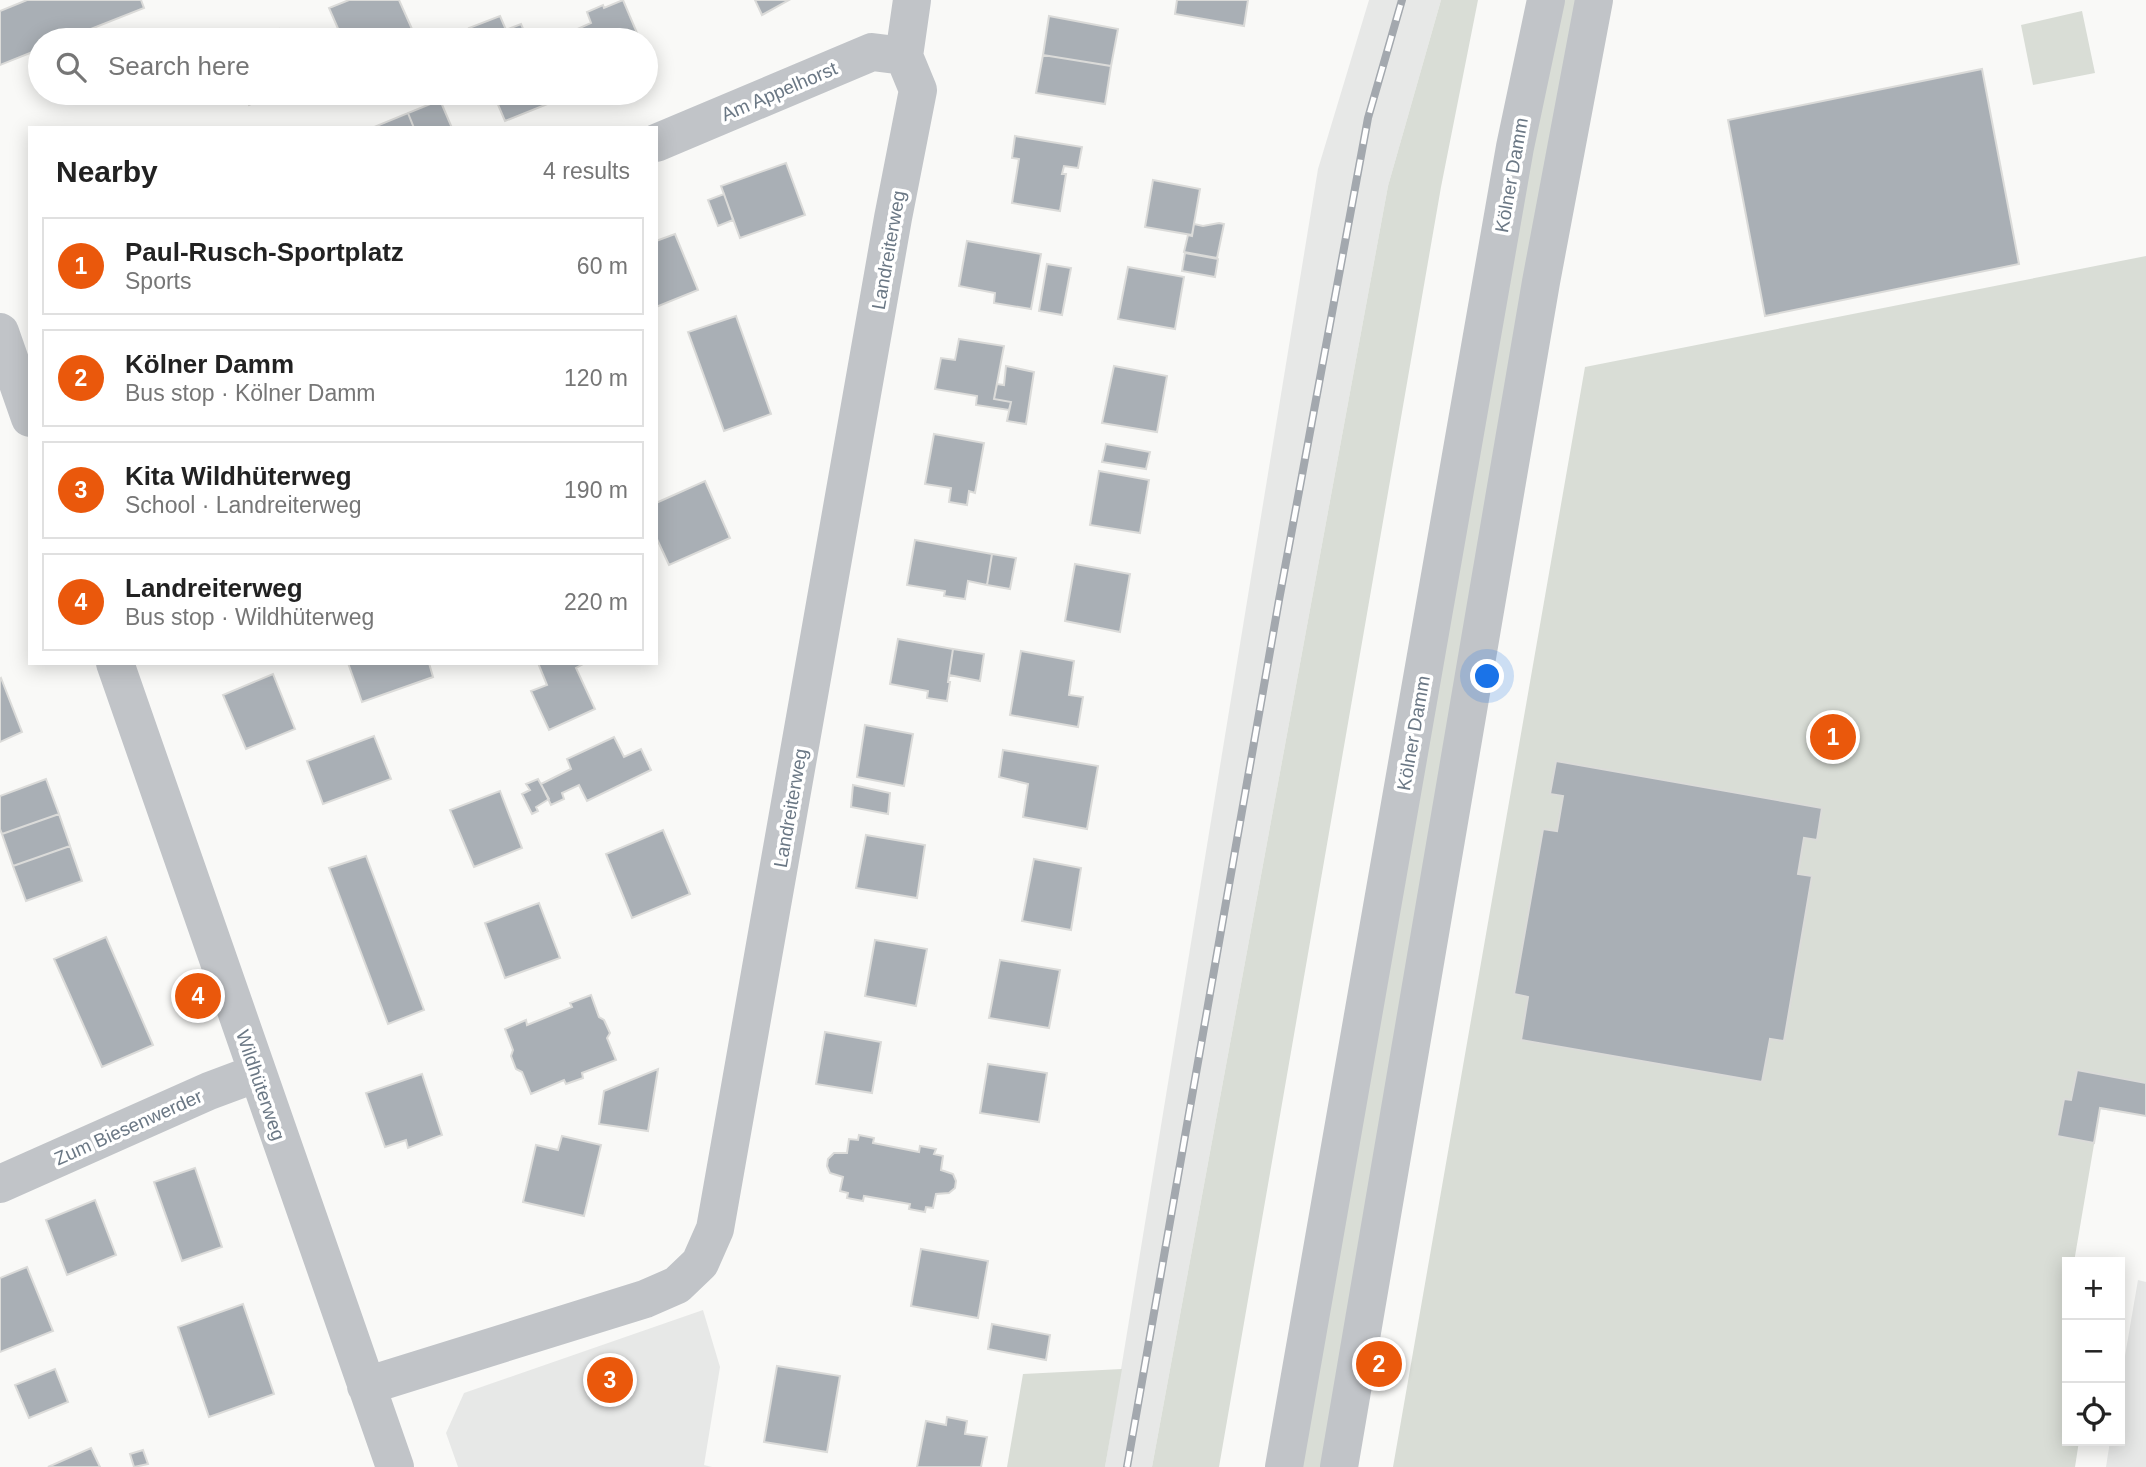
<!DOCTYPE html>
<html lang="en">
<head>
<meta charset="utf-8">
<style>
	:root { --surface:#fff; --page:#f6f6f6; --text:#222; --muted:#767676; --line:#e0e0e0; --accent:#ea580c }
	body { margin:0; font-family:Helvetica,sans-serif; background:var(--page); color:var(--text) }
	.controls { position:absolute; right:21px; bottom:21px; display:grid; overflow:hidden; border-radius:0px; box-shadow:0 4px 18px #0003 }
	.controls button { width:63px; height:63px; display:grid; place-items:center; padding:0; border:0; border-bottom:2px solid var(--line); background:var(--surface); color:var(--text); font:35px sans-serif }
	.you { position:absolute; left:1488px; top:677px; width:24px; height:24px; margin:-18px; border:5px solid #fff; border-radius:50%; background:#1a73e8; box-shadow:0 0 0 10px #1a73e833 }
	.badge { display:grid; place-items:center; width:46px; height:46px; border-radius:50%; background:var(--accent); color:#fff; font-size:23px; font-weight:700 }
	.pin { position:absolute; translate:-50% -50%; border:4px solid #fff; box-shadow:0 2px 7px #0006 }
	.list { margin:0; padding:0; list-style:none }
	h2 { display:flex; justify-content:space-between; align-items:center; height:91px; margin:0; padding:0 28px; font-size:30px }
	h2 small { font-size:23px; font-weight:400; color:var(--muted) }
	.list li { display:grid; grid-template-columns:46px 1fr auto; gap:21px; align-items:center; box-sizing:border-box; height:98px; margin:0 14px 14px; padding:0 14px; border:2px solid var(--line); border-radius:0px }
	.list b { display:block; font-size:26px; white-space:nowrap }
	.list p { margin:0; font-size:23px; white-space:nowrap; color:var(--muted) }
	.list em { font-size:23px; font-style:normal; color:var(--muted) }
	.icon { flex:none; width:38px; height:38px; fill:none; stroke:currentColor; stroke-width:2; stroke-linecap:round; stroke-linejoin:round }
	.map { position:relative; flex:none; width:2146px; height:1467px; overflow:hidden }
	.search { position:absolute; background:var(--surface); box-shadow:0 4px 18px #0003; left:28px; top:28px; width:630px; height:77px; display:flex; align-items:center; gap:18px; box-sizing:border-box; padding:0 24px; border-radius:38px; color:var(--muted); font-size:26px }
	.panel { position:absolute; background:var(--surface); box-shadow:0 4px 18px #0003; left:28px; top:126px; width:630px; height:539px; border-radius:0px }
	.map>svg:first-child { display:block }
	.built { fill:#e7e8e7 }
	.green { fill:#d9ddd6 }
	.building { fill:#a9afb5; stroke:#dbdbd9; stroke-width:2 }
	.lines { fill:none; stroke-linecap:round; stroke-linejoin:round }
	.minor { stroke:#c1c4c8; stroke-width:38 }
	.tertiary { stroke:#c1c4c8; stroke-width:38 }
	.rail-casing { stroke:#a3a8ae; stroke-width:8 }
	.rail { stroke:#fff; stroke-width:5; stroke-dasharray:16; stroke-linecap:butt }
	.labels { text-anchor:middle; stroke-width:7; stroke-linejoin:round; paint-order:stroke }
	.street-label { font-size:19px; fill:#6b7885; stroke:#fff }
</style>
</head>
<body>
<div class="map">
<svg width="2146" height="1467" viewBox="0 0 2146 1467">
	<rect width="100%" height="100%" fill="#f9f9f7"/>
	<!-- built -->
	<path class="built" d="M1369,0H1441L1388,186L1152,1467H1105L1318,169Z
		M2138,1280L2146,1282V1467H2106L2110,1441H2120V1385Z
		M703,1310L720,1367L704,1465L712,1467H458L446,1433L464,1393Z"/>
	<!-- green -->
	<path class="green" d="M1441,0H1478L1441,187L1219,1467H1152L1388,186Z
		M1558,0H1581L1321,1467H1296Z
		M2082,11L2095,73L2033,85L2021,25Z
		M2146,256V1116L2100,1109L2074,1262H2067V1441H2079L2075,1467H1393L1585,367Z
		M1122,1369L1105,1467H1007L1023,1374Z"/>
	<!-- building -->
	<path class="building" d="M27,0H141L144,8L63,40H40V49L0,65V11Z
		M349,0H399L416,38L410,40H343L329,8Z
		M623,0L640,40H577L573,31L591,23L587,12L603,5L604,8Z
		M755,0H789L762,15Z
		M1177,0H1248L1244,26L1175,14Z
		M500,16L506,30L521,24L528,40H474L469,28Z
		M1049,16L1118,29L1111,66L1043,55Z
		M279,29L284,40H252Z
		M1043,55L1111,66L1105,104L1036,93Z
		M1982,69L2019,264L1765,316L1728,120Z
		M244,93H277L249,105Z
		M493,93H551L555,101L505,121Z
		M440,100L452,128H414L408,113Z
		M408,113L414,128H375L374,127Z
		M1015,136L1082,147L1078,168L1064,166L1062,174H1066L1060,211L1012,203L1019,159L1012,158Z
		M786,163L805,215L740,238L721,186Z
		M1153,180L1200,189L1192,235L1145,227Z
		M724,194L733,220L718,226L708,200Z
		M1219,223L1224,224L1217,258L1184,252L1188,235L1192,236L1194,224L1203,226Z
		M675,234L698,290L656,307V241Z
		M967,241L1041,254L1031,309L994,303L995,293L959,286Z
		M1185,253L1218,259L1215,277L1182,271Z
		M1047,264L1071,268L1062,315L1039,311Z
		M1128,267L1184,277L1175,329L1118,319Z
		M736,316L771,414L724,431L688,332Z
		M959,339L1004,346L994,399L1011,402L1009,410L976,405L977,396L935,389L941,358L955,360Z
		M1006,366L1034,372L1026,424L1007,421L1011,402L994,399L997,384L1004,385Z
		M1114,366L1167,376L1157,432L1102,423Z
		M934,434L984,443L975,493L969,491L967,505L949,502L951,488L925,484Z
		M1106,444L1150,452L1146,469L1102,462Z
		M1099,471L1149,480L1140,533L1090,525Z
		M705,481L730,538L669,565L656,537V503Z
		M915,540L992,554L987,585L968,581L965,599L944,596L945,591L907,585Z
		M992,554L1016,558L1010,589L987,585Z
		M1075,564L1130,574L1120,632L1065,621Z
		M898,639L953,649L948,682H950L947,701L927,698L928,691L890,684Z
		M953,649L984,654L980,681L949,675Z
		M1021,651L1074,661L1069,695L1083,697L1078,727L1010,715Z
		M348,663H429L433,677L362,702Z
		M538,663H585L576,668L595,709L549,730L531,691L547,685Z
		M273,674L295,729L246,749L223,695Z
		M1,678L22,732L0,742V679Z
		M865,725L913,734L904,786L857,777Z
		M374,736L391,779L323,804L307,761Z
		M614,737L624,757L641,749L651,770L587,801L579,785L562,793L564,799L551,805L541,784L571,769L567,759Z
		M1003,750L1098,766L1087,829L1023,817L1028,784L999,777Z
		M1556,761L1822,808L1817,840L1804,838L1798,874L1812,876L1784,1041L1770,1039L1762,1082L1521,1040L1528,997L1514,994L1543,829L1557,831L1563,796L1550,794Z
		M46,779L59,814L2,834L0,829V796Z
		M538,779L549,799L536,807L538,811L532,814L522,794L530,790L526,784Z
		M853,785L890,793L888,814L851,807Z
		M500,791L522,848L474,867L450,810Z
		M59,814L70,846L13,866L2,834Z
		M663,830L690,894L632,918L606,854Z
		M866,835L925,845L917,898L856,888Z
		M70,846L82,881L26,901L13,866Z
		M366,856L424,1010L388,1024L329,868Z
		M1034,859L1081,868L1071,930L1022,921Z
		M539,903L560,958L505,978L485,923Z
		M106,937L153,1045L102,1067L54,959Z
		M875,940L927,949L916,1006L865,996Z
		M1000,960L1060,970L1049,1028L989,1018Z
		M591,995L599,1017L604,1020L610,1033L607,1038L616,1060L582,1073L583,1078L566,1084L564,1080L531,1094L522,1072L516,1069L511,1056L513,1050L505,1029L526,1020L527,1025L572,1007L570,1003Z
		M825,1032L881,1042L872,1093L816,1084Z
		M988,1064L1047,1073L1039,1122L980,1113Z
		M658,1069L648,1131L599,1124L604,1091Z
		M2077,1070L2146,1083V1116L2100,1108L2094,1143L2057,1136L2064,1099L2071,1100Z
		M422,1074L442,1135L408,1148L406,1140L385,1147L366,1093Z
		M859,1135L874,1138L873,1143L919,1152L920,1146L936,1149L934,1154L943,1156L941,1170L953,1174L956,1181L955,1188L949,1193L936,1194L933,1208L926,1207L925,1212L909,1209L910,1204L864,1196L863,1201L847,1198L848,1193L840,1191L843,1177L830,1173L827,1166L828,1159L834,1153H847L849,1139L858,1140Z
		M562,1136L601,1145L584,1216L523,1202L536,1145L558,1150Z
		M195,1168L222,1247L182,1261L154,1182Z
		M95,1200L116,1255L67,1275L46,1220Z
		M921,1249L988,1261L978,1318L911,1306Z
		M27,1267L53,1331L0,1352V1278Z
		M243,1304L274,1394L209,1417L178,1327Z
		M992,1324L1050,1335L1046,1360L988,1349Z
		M777,1366L840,1376L827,1452L764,1442Z
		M55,1369L68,1402L29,1418L15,1385Z
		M947,1417L967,1421L965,1434L987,1437L981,1467H917L926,1421L946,1425Z
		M91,1448L100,1467H48Z
		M143,1450L148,1464L134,1467L130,1454Z"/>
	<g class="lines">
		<!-- minor -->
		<path class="minor" d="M656,143L872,52L904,56
			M0,332L30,418
			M115,663L395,1467
			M0,1184L209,1091L257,1073
			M366,1386L645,1299L677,1285L700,1263L715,1229L893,218L918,90L904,56L912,0"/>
		<!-- tertiary -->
		<path class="tertiary" d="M1284,1467L1515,147L1546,0
			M1339,1467L1541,282L1594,0"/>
		<defs>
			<path id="rail" d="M1127,1467L1279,600L1368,118L1402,0"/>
		</defs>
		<!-- rail casing -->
		<use href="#rail" class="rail-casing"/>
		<!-- rail -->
		<use href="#rail" class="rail"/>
	</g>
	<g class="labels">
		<!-- street labels -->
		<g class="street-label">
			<text transform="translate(779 91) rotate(-23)" y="7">Am Appelhorst</text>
			<text transform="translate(1511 175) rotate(-80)" y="7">Kölner Damm</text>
			<text transform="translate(888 250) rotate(-80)" y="7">Landreiterweg</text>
			<text transform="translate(1413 733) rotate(-80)" y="7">Kölner Damm</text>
			<text transform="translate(790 808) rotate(-80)" y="7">Landreiterweg</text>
			<text transform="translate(261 1085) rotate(71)" y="7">Wildhüterweg</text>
			<text transform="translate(128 1127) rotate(-24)" y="7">Zum Biesenwerder</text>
		</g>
	</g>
</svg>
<div class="controls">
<button>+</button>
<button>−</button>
<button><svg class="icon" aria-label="locate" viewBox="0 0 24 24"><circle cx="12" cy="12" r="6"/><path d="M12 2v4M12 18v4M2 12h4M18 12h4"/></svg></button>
</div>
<div class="you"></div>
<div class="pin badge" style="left:1833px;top:737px">1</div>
<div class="pin badge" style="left:1379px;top:1364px">2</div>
<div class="pin badge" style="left:610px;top:1380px">3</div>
<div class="pin badge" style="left:198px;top:996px">4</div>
<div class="search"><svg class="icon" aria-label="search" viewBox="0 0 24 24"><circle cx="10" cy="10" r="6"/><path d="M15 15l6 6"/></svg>Search here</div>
<section class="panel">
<h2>Nearby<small>4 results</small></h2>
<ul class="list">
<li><span class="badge">1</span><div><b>Paul-Rusch-Sportplatz</b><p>Sports</p></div><em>60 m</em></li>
<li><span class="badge">2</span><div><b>Kölner Damm</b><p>Bus stop · Kölner Damm</p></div><em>120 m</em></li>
<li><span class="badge">3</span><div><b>Kita Wildhüterweg</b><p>School · Landreiterweg</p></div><em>190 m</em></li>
<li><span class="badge">4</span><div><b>Landreiterweg</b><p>Bus stop · Wildhüterweg</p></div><em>220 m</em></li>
</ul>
</section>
</div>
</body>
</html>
